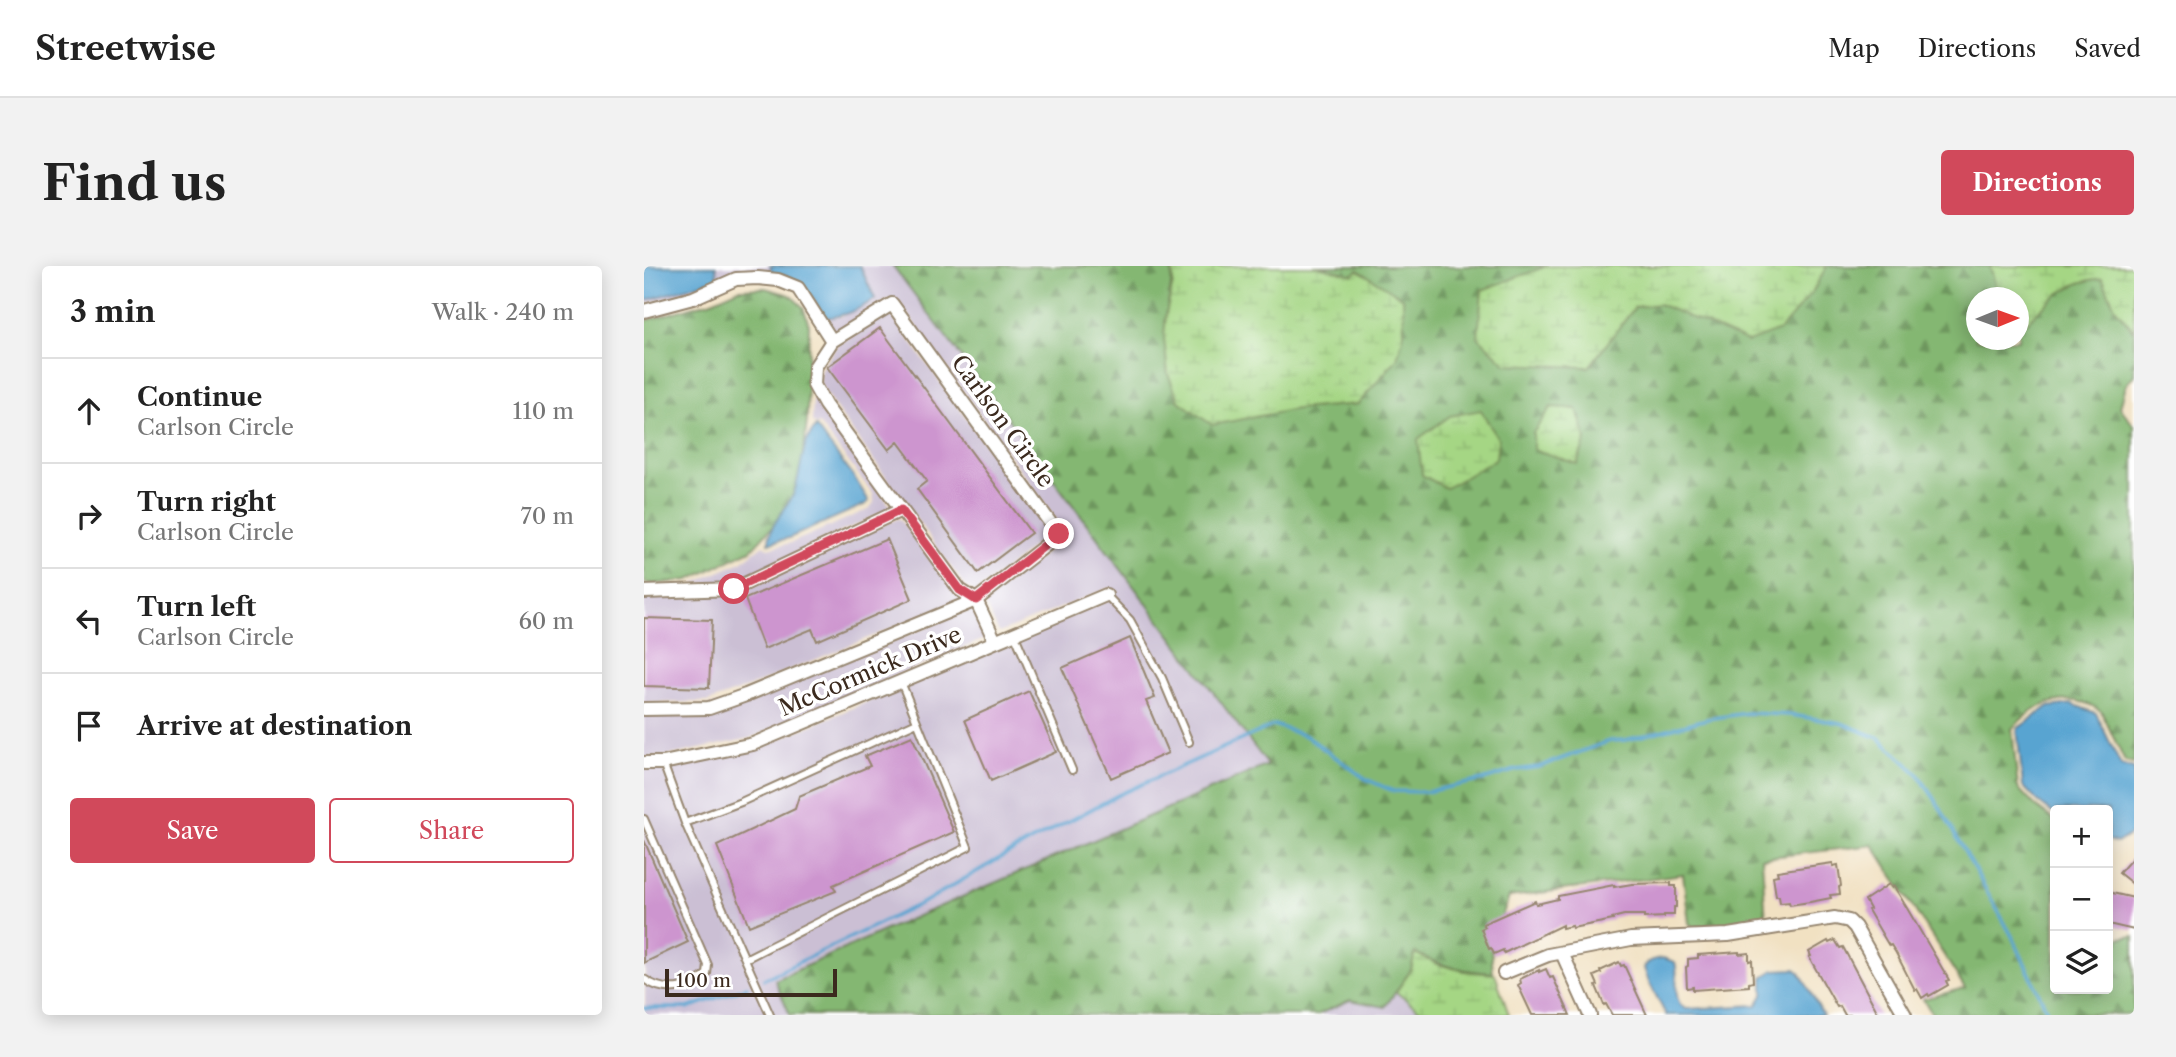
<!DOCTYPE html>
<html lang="en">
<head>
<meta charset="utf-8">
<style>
	:root { --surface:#fff; --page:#f2f2f2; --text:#222; --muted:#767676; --line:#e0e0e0; --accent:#d1495b }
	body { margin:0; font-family:"Libre Caslon Text",serif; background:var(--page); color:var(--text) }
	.controls { position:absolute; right:21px; bottom:21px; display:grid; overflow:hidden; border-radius:7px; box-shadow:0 4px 18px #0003 }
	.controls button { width:63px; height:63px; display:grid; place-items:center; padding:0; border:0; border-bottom:2px solid var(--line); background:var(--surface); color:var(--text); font:35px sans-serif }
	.compass { position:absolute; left:1322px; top:21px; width:63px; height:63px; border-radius:50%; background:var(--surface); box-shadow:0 4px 18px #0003; rotate:89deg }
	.scale { position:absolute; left:21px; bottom:18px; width:172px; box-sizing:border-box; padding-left:7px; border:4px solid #3b2a1e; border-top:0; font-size:19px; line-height:24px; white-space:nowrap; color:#3b2a1e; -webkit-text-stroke:5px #fff; paint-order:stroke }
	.stop { position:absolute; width:21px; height:21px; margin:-16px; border:5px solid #d1495b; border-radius:50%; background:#fff }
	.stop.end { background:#d1495b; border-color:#fff; box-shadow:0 2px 7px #0008 }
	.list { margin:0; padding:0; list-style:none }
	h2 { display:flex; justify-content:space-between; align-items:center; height:91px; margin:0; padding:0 28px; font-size:30px }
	h2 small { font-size:23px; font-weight:400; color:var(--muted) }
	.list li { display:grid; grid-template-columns:46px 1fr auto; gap:21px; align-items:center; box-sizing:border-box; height:105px; padding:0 28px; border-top:2px solid var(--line) }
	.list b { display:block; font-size:26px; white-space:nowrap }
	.list p { margin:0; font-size:23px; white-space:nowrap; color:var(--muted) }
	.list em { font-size:23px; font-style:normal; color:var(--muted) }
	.actions { display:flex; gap:14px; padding:21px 28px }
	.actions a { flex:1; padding:16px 0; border:2px solid var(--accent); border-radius:7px; text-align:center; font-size:24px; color:var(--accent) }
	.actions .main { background:var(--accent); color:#fff }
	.icon { flex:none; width:38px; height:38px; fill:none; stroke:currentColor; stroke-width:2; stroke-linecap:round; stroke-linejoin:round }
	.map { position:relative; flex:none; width:1490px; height:749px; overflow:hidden; border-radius:7px }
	header { display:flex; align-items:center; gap:42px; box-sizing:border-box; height:98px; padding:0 35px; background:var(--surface); border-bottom:2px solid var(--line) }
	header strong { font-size:33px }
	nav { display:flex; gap:38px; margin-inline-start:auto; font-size:24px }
	.intro { display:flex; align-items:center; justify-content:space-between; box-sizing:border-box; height:168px; padding:0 42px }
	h1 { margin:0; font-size:49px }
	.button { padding:18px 32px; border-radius:7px; background:var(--accent); color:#fff; font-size:24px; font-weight:700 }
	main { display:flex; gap:42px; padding:0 42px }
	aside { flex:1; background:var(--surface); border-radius:7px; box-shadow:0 4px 18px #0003 }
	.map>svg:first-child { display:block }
	.industrial { fill:#cbbfd4 }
	.forest { fill:url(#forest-firs); stroke:#607048; stroke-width:2 }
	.wetland { fill:url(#wetland-marsh); stroke:#708051; stroke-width:2 }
	.water { fill:#58a4d1; stroke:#4a6778; stroke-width:2 }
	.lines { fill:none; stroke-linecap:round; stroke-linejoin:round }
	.stream { stroke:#58a4d1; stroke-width:3.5 }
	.building { fill:#cd95cf }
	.service-casing { stroke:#968670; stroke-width:10 }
	.minor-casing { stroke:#968670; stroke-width:16 }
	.service { stroke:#fff; stroke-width:6 }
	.minor { stroke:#fff; stroke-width:12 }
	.route { stroke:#d1495b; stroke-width:9 }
	.labels { text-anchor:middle; stroke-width:7; stroke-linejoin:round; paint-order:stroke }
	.street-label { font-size:23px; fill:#3b2a1e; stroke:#fff }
</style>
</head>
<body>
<header>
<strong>Streetwise</strong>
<nav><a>Map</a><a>Directions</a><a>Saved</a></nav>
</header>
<div class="intro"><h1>Find us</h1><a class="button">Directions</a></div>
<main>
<aside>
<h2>3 min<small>Walk · 240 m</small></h2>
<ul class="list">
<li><svg class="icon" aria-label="ahead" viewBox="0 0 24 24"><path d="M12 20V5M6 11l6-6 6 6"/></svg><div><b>Continue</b><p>Carlson Circle</p></div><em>110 m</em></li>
<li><svg class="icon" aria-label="right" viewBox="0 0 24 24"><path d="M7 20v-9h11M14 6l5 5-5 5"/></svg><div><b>Turn right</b><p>Carlson Circle</p></div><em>70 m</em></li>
<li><svg class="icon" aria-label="left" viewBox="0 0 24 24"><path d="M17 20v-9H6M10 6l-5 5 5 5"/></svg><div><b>Turn left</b><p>Carlson Circle</p></div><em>60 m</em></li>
<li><svg class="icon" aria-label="arrive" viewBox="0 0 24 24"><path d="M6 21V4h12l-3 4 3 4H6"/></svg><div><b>Arrive at destination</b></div></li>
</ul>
<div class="actions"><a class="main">Save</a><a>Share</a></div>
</aside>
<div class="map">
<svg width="1490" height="749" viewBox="0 0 1490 749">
	<defs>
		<pattern id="forest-firs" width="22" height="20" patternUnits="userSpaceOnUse" patternTransform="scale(1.75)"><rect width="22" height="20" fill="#84b772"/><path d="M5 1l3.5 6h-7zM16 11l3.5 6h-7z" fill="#6d955d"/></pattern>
		<pattern id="wetland-marsh" width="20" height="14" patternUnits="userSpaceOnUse" patternTransform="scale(1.75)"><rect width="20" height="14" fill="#a5d684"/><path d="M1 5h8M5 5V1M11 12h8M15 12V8" fill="none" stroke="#8fb872"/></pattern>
	</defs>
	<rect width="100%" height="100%" fill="#fff"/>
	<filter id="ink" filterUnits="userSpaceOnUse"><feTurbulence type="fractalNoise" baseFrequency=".0143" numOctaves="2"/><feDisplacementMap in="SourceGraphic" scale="14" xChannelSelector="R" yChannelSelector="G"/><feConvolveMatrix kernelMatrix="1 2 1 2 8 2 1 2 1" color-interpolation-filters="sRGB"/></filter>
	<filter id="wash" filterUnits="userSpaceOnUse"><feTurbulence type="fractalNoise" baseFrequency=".00686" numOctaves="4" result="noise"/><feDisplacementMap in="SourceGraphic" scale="28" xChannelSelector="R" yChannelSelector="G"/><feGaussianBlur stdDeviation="1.57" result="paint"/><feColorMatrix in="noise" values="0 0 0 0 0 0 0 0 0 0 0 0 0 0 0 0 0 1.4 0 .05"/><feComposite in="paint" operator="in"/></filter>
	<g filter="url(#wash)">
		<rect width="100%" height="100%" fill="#f1e1c2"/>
		<!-- industrial -->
		<path class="industrial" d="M72,0H126L128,7L115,6L89,8L46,26L0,39V35L72,13Z
			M216,0H249L624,500L246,662L131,714L146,749H1L0,503L111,483L470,332L465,322L355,367L340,336L419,273L420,265L254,35L245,33L190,66L181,52L197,51L231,33Z
			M246,47L406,267L332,327L321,320L187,136L176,118L177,103L193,79Z
			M169,130L178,147L248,242L88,317L48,318L97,296L119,279L124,282L147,277L225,243L230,236L229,228L176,159L168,157Z
			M255,252L311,327L319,333L100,423L64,436L0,437V332L93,328Z
			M329,342L343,372L107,472L18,491H0V448L105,434Z
			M752,726L782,749H673L706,734L741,741Z"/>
		<!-- forest -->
		<path class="forest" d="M249,0H528C529,20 524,32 522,51C519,70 522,89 524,108L653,143L714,138L710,9L673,0H903L896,3L907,99L945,101L991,41L1015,38L1053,53L1167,28L1183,0H1346L1355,31L1332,32V74H1374L1375,55L1382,57C1405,34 1425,15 1458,12L1472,43L1490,65V109L1482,119L1476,141L1490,160V498L1481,496L1457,445C1427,424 1391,436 1368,463L1374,522L1390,539L1411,555V723H1464V667L1470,673L1490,670V748L1289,749L1279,733L1321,722L1229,579L1118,592L1122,656L1048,661L1045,657L1039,608L865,631L847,681L849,707C819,705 799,701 771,687L767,704L741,741L706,734L673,749H146L131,714L246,662L624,499Z
			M121,22L146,29L159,41L165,59L163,154L159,193L149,229L130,259L107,284L45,314L11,318L0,317V55L68,35L95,23Z"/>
		<!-- wetland -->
		<path class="wetland" d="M528,0H673L709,9L714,4L759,32L760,68L753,93L714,138L653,143L568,159L535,135L524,108L520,72L522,48L529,17Z
			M903,0H1183L1167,28L1136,64L1104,76L1015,38L991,41L945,101L862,98L834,71L838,24Z
			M1346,0H1490V65L1472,43L1458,12C1424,15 1405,34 1382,57L1375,55L1374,32L1355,31Z
			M907,141L933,143L942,173L933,198L889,183V167Z
			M837,144L854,173L852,193L802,222L778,209L774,173L806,150Z
			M771,687L793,698L820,705L851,708L865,749H782L752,726L767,704Z"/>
		<!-- water -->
		<path class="water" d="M0,0H72L73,13L0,35Z
			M126,0H216L231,33C214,44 201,50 181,52C165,27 160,11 128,7Z
			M172,161L210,211L225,235L222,238L145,272L125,277C124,260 142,244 149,229C158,207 156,178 172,161Z
			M1428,438L1452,447L1477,500L1490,503V566L1473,577L1464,574V544H1411V549L1394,536L1379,520L1373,463L1404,441Z
			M1019,692L1031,696C1036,711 1026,735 1042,743L1113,739L1119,729V711L1130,704L1151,703L1156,707L1179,749H1022L1005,716L1000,702C1004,694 1011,693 1019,692Z"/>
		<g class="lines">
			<!-- stream -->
			<path class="stream" d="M120,713L284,634L363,588L474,529L630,459L662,470L722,513L749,525L781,526L839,514L872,504L895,501L966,475L982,474L1063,453L1103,447L1147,449L1197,457L1235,472L1273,507L1291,533L1368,670L1405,749
				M0,742H44L103,721"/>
		</g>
		<g id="blocks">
			<!-- building -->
			<path class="building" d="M236,62L387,267L334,307L273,223L283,215L254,176L245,184L183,101Z
				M243,273L268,333L173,375L168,363L120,383L101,333Z
				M0,352L68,354L65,422L0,420Z
				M486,372L511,432L502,435L524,487L467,512L418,402Z
				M385,425L412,486L347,515L321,454Z
				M268,470L310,566L189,619L192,625L105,660L73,580L151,543L155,530L226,500L221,490Z
				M0,574L44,676L0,697Z
				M1490,590V619L1475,607Z
				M1189,597V600L1194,599L1197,620L1195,621L1196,628L1186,629L1187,632L1166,636L1146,639L1145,636L1136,637L1135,630H1132L1129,610L1134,609L1133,605Z
				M1027,617V620H1032V641H1030V649H1020V651L1000,652V649H980L968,652L969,654L928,662V660L918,662V659L860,687L859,684L850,688L847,682L845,683L837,663L841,661L839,658L891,635L892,638L897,637L914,633V630L970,619V621L988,618Z
				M1245,618L1248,622L1250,620L1305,714L1302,715L1304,719L1285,730L1284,728L1278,732L1273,723L1271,724L1252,687L1247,679L1245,680L1224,644L1226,643L1221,634Z
				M1464,626L1490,632V664L1464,658Z
				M1191,674L1196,682L1199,681L1235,749H1201L1196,740L1193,741L1165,691L1167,690L1165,686L1184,675L1185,677Z
				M1095,686V688L1105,687V695L1108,694L1109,716L1105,717V720L1049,724V721L1043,722L1042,701L1044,700V693L1054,692V689Z
				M975,696L977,700L980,699L1003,749H968L962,738L960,739L952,720L954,719L950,710L957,707L956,705Z
				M902,703L906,712L909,711L926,749H888L874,719L877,717L876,713L895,704V706Z"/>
		</g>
	</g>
	<g filter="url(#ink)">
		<use href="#blocks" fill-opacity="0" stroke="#968670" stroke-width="2"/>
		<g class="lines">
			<defs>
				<path id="service" d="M462,329L486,354L518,412L545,476
					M370,367L428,504
					M19,497L41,557L101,693L324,581L257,416
					M0,553L64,699L63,708C44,724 21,728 0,713
					M41,557L97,536L273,456
					M101,693L126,749"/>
				<path id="minor" d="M0,45L49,32L92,13L114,12L134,14L154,22L188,75
					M0,326L90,323L257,244
					M0,443L65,442L102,429L332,334L415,269L248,38L188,75L171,101L170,119L181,139L316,324L332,334L351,375
					M0,497H19L109,478L462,329
					M918,687L946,749
					M860,707L904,689L987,673L1084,669L1191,652L1205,655L1211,661L1261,749"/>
			</defs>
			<!-- service casing -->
			<use href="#service" class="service-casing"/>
			<!-- minor casing -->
			<use href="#minor" class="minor-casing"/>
			<!-- service -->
			<use href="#service" class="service"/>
			<!-- minor -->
			<use href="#minor" class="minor"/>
		</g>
	</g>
	<g class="lines" filter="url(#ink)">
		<!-- route -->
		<path class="route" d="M90,323L257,244L316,324L332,334L415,268"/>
	</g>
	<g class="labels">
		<!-- street labels -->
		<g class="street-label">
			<text transform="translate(359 155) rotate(54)" y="8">Carlson Circle</text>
			<text transform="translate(226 405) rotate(-23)" y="8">McCormick Drive</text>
		</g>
	</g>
</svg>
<div class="controls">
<button>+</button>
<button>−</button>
<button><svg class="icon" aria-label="layers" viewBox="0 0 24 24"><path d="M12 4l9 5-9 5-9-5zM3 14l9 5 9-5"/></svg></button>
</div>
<svg class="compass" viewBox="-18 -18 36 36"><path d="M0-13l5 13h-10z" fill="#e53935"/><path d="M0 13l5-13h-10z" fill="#767676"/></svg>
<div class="scale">100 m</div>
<div class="stop" style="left:90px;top:323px"></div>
<div class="stop end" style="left:415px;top:268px"></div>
</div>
</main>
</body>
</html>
